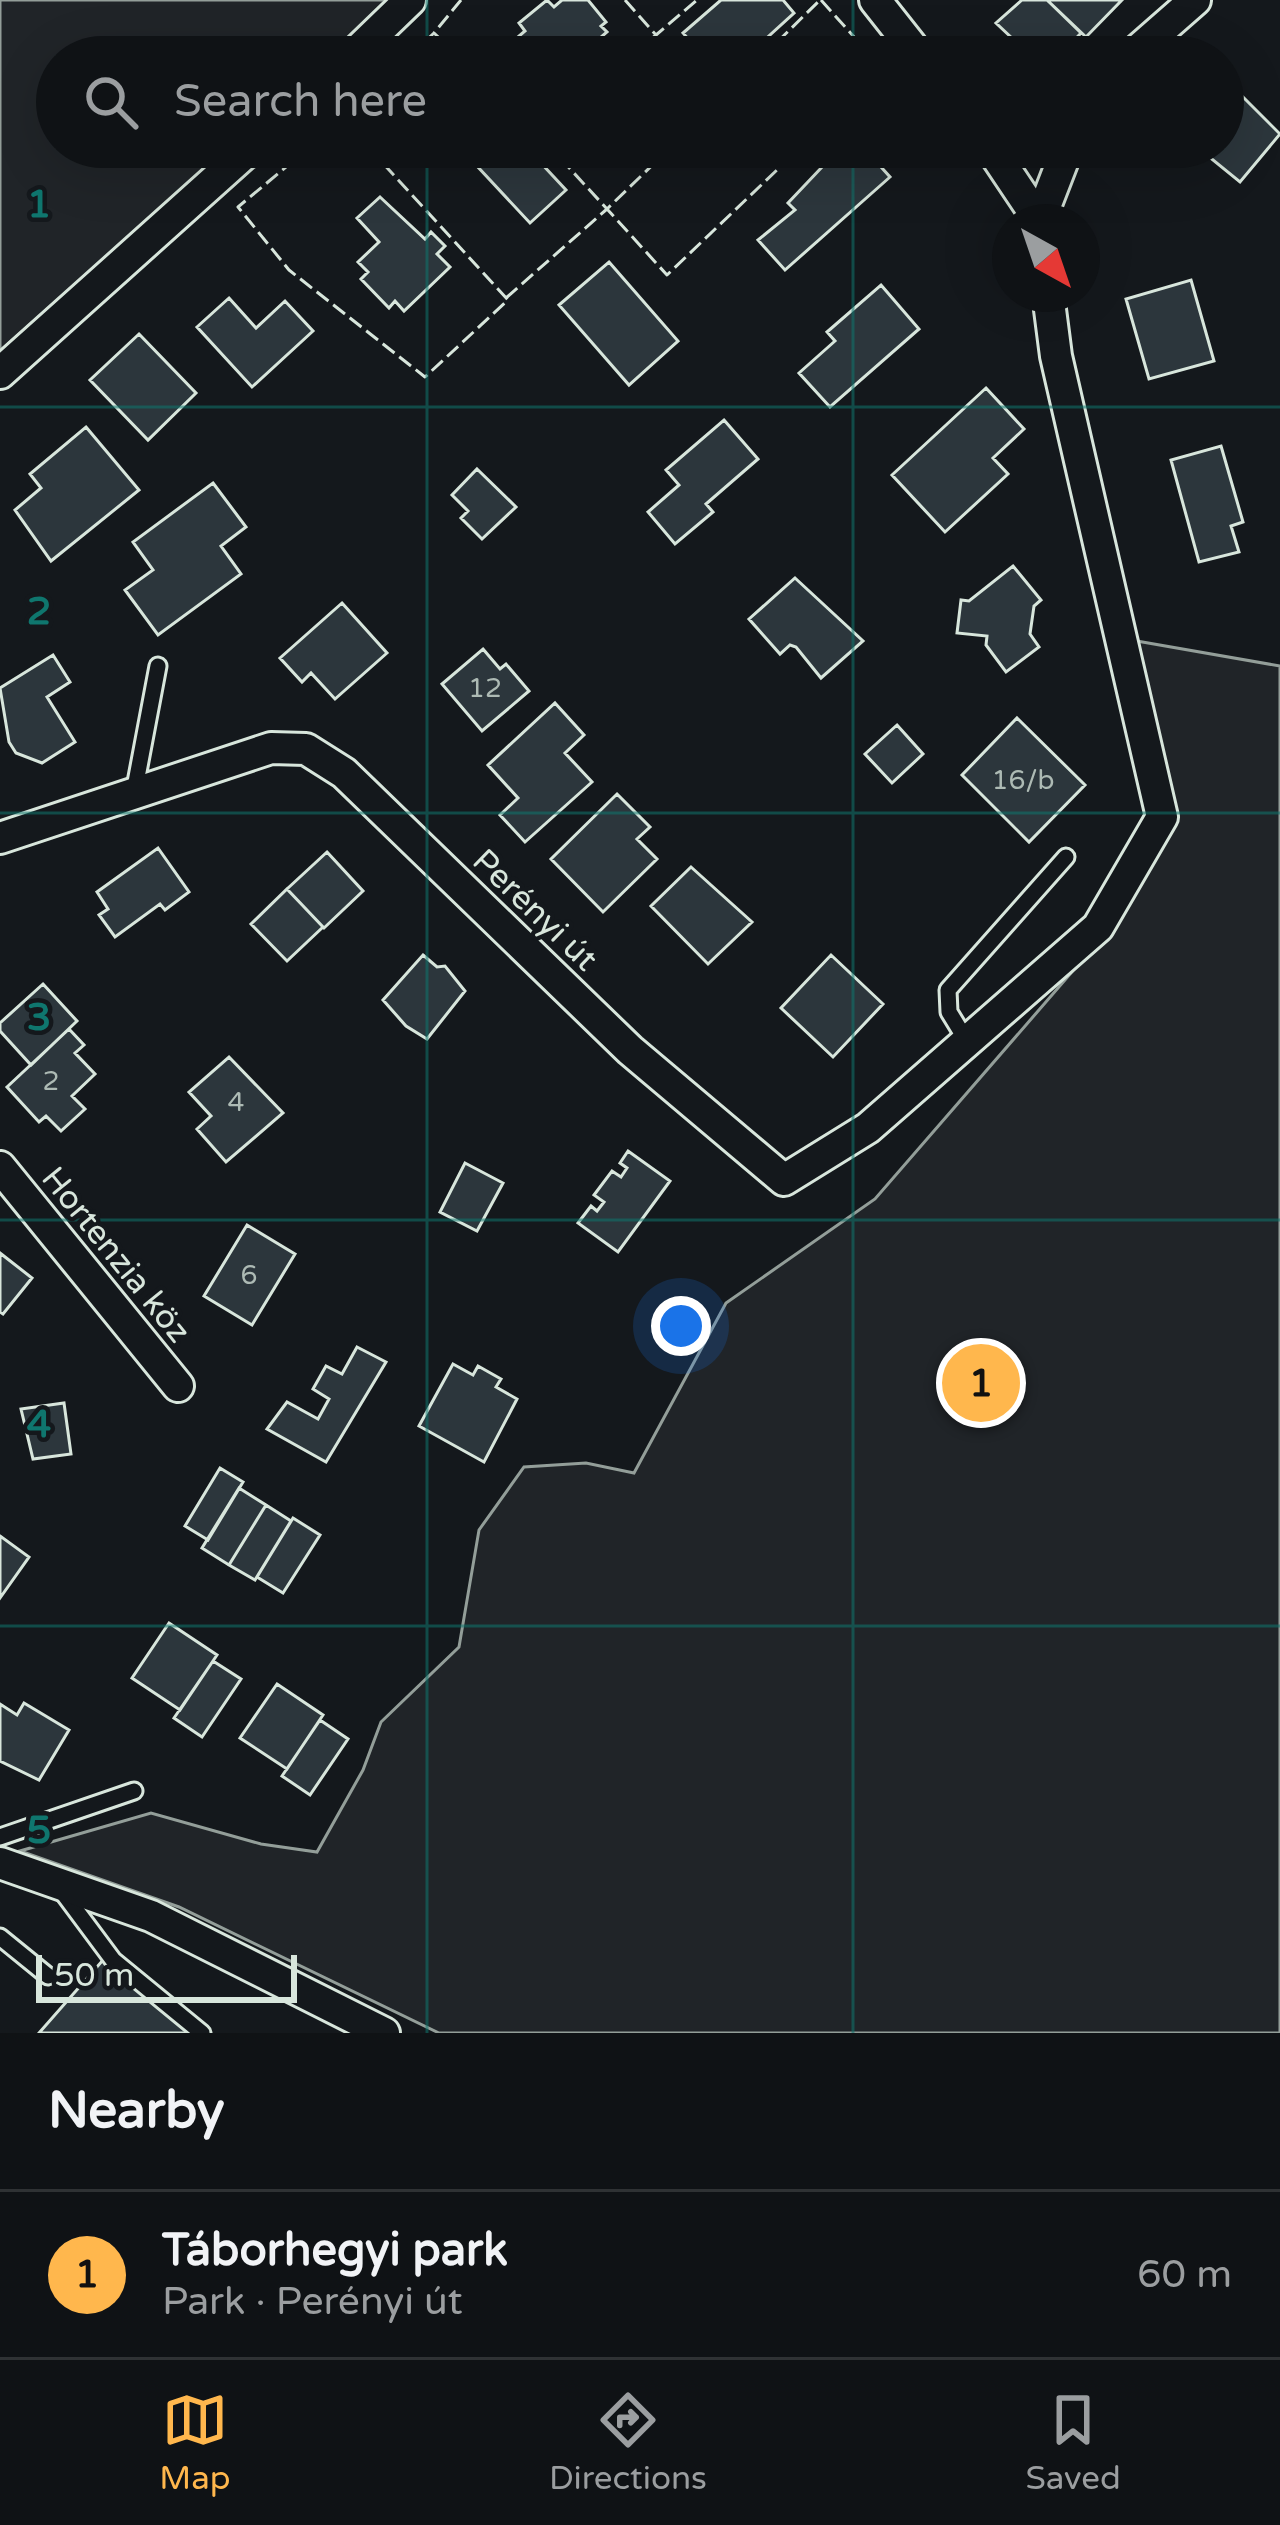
<!DOCTYPE html>
<html lang="en">
<head>
<meta charset="utf-8">
<style>
	:root { --surface:#0f1215; --page:#1d2022; --text:#f1f3f6; --muted:#9b9ea0; --line:#2f3234; --accent:#ffb74d }
	body { margin:0; font-family:"Varela Round",sans-serif; background:var(--page); color:var(--text) }
	.compass { position:absolute; left:992px; top:204px; width:108px; height:108px; border-radius:50%; background:var(--surface); box-shadow:0 12px 48px #0002; rotate:140deg }
	.scale { position:absolute; left:36px; bottom:30px; width:261px; box-sizing:border-box; padding-left:12px; border:6px solid #d8e6dc; border-top:0; font-size:33px; line-height:42px; white-space:nowrap; color:#d8e6dc; -webkit-text-stroke:9px #14181c; paint-order:stroke }
	.you { position:absolute; left:681px; top:1326px; width:42px; height:42px; margin:-30px; border:9px solid #fff; border-radius:50%; background:#1a73e8; box-shadow:0 0 0 18px #1a73e833 }
	.badge { display:grid; place-items:center; width:78px; height:78px; border-radius:50%; background:var(--accent); color:#111; font-size:39px; font-weight:700 }
	.pin { position:absolute; translate:-50% -50%; border:6px solid #fff; box-shadow:0 3px 12px #0006 }
	.list { margin:0; padding:0; list-style:none }
	h2 { display:flex; justify-content:space-between; align-items:center; height:156px; margin:0; padding:0 48px; font-size:51px }
	h2 small { font-size:39px; font-weight:400; color:var(--muted) }
	.list li { display:grid; grid-template-columns:78px 1fr auto; gap:36px; align-items:center; box-sizing:border-box; height:168px; padding:0 48px; border-top:3px solid var(--line) }
	.list b { display:block; font-size:45px; white-space:nowrap }
	.list p { margin:0; font-size:39px; white-space:nowrap; color:var(--muted) }
	.list em { font-size:39px; font-style:normal; color:var(--muted) }
	.icon { flex:none; width:66px; height:66px; fill:none; stroke:currentColor; stroke-width:2; stroke-linecap:round; stroke-linejoin:round }
	.map { position:relative; flex:none; width:1280px; height:2033px; overflow:hidden }
	.search { position:absolute; background:var(--surface); box-shadow:0 12px 48px #0002; left:36px; right:36px; top:36px; height:132px; display:flex; align-items:center; gap:30px; box-sizing:border-box; padding:0 42px; border-radius:66px; color:var(--muted); font-size:45px }
	.sheet { height:324px; background:var(--surface) }
	nav { display:flex; justify-content:space-around; align-items:center; box-sizing:border-box; height:168px; border-top:3px solid var(--line); background:var(--surface); font-size:33px; color:var(--muted) }
	nav a { display:grid; justify-items:center; gap:6px }
	nav .on { color:var(--accent) }
	.map>svg:first-child { display:block }
	.green { fill:#202428; stroke:#939e99; stroke-width:3 }
	.building { fill:#2c363c; stroke:#d8e6dc; stroke-width:3 }
	.lines { fill:none; stroke-linecap:round; stroke-linejoin:round }
	.service-casing { stroke:#d8e6dc; stroke-width:21 }
	.minor-casing { stroke:#d8e6dc; stroke-width:36 }
	.service { stroke:#14181c; stroke-width:15 }
	.minor { stroke:#14181c; stroke-width:30 }
	.fence { stroke:#d8e6dc; stroke-width:3; stroke-dasharray:15 6; stroke-linecap:butt }
	.grid { fill:none; stroke:#0f766e; stroke-width:3; stroke-opacity:0.55 }
	.labels { text-anchor:middle; stroke-width:9; stroke-linejoin:round; paint-order:stroke }
	.number-label { font-size:27px; fill:#adbab4 }
	.street-label { font-size:33px; fill:#d8e6dc; stroke:#14181c }
	.grid-label { font-size:39px; text-anchor:middle; font-weight:bold; fill:#0f766e; stroke:#14181c; stroke-width:9; stroke-linejoin:round; paint-order:stroke }
</style>
</head>
<body>
<div class="map">
<svg width="1280" height="2033" viewBox="0 0 1280 2033">
	<rect width="100%" height="100%" fill="#14181c"/>
	<!-- green -->
	<path class="green" d="M0,0H391L333,57H57V147H230L0,351Z
		M1131,640L1280,666V2033H439L179,1907L20,1851L151,1813L261,1844L317,1852L363,1770L381,1722L459,1647L479,1530L524,1467L586,1463L634,1473L726,1303L875,1199L1104,935L1171,818Z"/>
	<!-- building -->
	<path class="building" d="M547,0L554,7L562,0H588L606,22L601,26L607,32L578,57H512L505,48L525,31L519,23Z
		M721,0H783L794,13L746,57H704L683,33Z
		M1022,0H1047L1081,33L1058,57H1032L996,23Z
		M1047,0H1122L1086,37Z
		M1230,84L1280,134L1240,182L1197,147H1223V92Z
		M498,147H526L566,190L530,223L477,166Z
		M743,147H783L762,166Z
		M841,147H863L890,177L785,270L758,240L795,210L788,203Z
		M380,197L425,239L431,232L445,246L437,254L450,267L404,311L395,301L389,308L361,279L368,272L358,262L379,242L357,218Z
		M609,262L678,341L629,385L559,305Z
		M1191,280L1214,361L1149,379L1126,299Z
		M881,285L919,329L830,407L799,373L835,341L827,332Z
		M229,298L256,328L285,301L313,331L252,387L197,327Z
		M139,334L196,393L148,440L90,380Z
		M986,388L1024,429L993,458L1008,474L945,532L892,475Z
		M724,420L758,459L706,504L713,512L675,544L648,512L679,485L666,470Z
		M86,427L139,490L51,561L15,510L41,488L30,474Z
		M1221,446L1243,522L1231,526L1239,552L1199,562L1171,460Z
		M477,469L516,507L482,539L461,518L468,511L452,495Z
		M213,483L246,527L221,546L241,574L158,635L125,590L153,570L133,542Z
		M1013,566L1041,600L1034,606L1030,634L1039,647L1006,672L986,645L987,636L957,633L961,600L969,601Z
		M795,578L863,641L821,678L796,647L790,645L780,654L749,619Z
		M342,603L387,653L335,699L311,673L302,682L280,658Z
		M483,649L500,669L506,664L529,691L482,731L442,684Z
		M53,655L70,682L47,697L75,742L42,763L16,753L9,742L0,688Z
		M555,703L584,735L565,753L592,782L525,842L500,815L518,798L488,765Z
		M1017,718L1085,785L1029,842L962,775Z
		M897,725L923,754L892,783L865,754Z
		M617,794L650,827L637,839L657,859L603,912L551,859Z
		M158,848L189,892L165,910L160,904L115,937L99,915L108,909L97,892Z
		M327,852L363,891L324,928L287,889Z
		M691,867L752,922L708,964L651,906Z
		M287,889L323,927L287,961L251,924Z
		M423,955L437,967L445,966L465,991L427,1039L406,1026L383,1000Z
		M831,955L883,1004L833,1057L781,1008Z
		M43,984L77,1021L31,1065L0,1031V1023Z
		M69,1029L84,1045L75,1053L95,1074L72,1096L85,1109L61,1131L46,1116L39,1122L7,1087Z
		M229,1057L283,1113L226,1162L197,1129L211,1116L189,1092Z
		M628,1151L670,1181L618,1252L578,1223L591,1206L597,1211L604,1202L594,1195L612,1171L621,1177L627,1168L620,1163Z
		M465,1163L503,1183L477,1231L440,1212Z
		M247,1225L295,1254L252,1325L204,1296Z
		M0,1253L32,1278L3,1314L0,1312Z
		M357,1347L386,1362L326,1462L267,1429L287,1402L318,1419L329,1399L313,1389L326,1366L342,1374Z
		M453,1364L473,1375L478,1366L501,1379L496,1387L517,1399L484,1462L419,1426Z
		M64,1403L71,1454L33,1459L21,1409Z
		M220,1468L243,1482L208,1540L185,1526Z
		M239,1488L266,1505L229,1565L202,1548Z
		M266,1505L291,1521L255,1580L229,1565Z
		M293,1518L320,1535L283,1593L257,1577Z
		M0,1536L29,1557L0,1598Z
		M169,1623L217,1655L180,1710L132,1678Z
		M213,1661L241,1679L202,1737L174,1718Z
		M277,1684L323,1715L287,1769L240,1738Z
		M24,1703L69,1730L39,1780L0,1761V1704L17,1715Z
		M320,1720L348,1739L310,1795L282,1776Z
		M103,1960L189,2033H39Z"/>
	<g class="lines">
		<defs>
			<path id="service" d="M134,793L158,666
				M968,1043L949,1012L948,990L1066,857
				M0,1837L134,1791
				M58,1886L113,1960L202,2033
				M0,1937L48,1976"/>
			<path id="minor" d="M875,0L920,57
				M351,57L410,0
				M1130,57L1195,0
				M990,147L1039,220
				M1039,222L1068,147
				M0,373L252,147
				M0,838L271,748L306,749L344,773L630,1050L784,1180L868,1128L1098,927L1162,817L1056,356L1048,294
				M0,1167L178,1386
				M0,1863L151,1916L384,2033"/>
		</defs>
		<!-- service casing -->
		<use href="#service" class="service-casing"/>
		<!-- minor casing -->
		<use href="#minor" class="minor-casing"/>
		<!-- service -->
		<use href="#service" class="service"/>
		<!-- minor -->
		<use href="#minor" class="minor"/>
		<!-- fence -->
		<path class="fence" d="M625,0L656,35L697,0
			M821,0L872,57
			M408,57L434,33
			M459,57L434,33L461,0
			M629,57L656,35
			M762,57L820,0
			M310,147L238,207L289,270L425,377L508,300L368,147
			M671,147L607,209L667,275L801,147
			M506,298L607,209L550,147"/>
	</g>
	<!-- grid -->
	<path class="grid" d="M427,0V57M853,0V57M427,147V2033M853,147V2033M0,407H1280M0,813H1280M0,1220H1280M0,1626H1280"/>
	<g class="labels">
		<!-- number labels -->
		<g class="number-label">
			<text x="485" y="697">12</text>
			<text x="1023" y="789">16/b</text>
			<text x="51" y="1090">2</text>
			<text x="236" y="1111">4</text>
			<text x="249" y="1284">6</text>
		</g>
		<!-- street labels -->
		<g class="street-label">
			<text transform="translate(536 909) rotate(44)" y="12">Perényi út</text>
			<text transform="translate(117 1254) rotate(51)" y="12">Hortenzia köz</text>
		</g>
	</g>
	<g class="grid-label">
		<text x="39" y="217">1</text>
		<text x="39" y="624">2</text>
		<text x="39" y="1030">3</text>
		<text x="39" y="1437">4</text>
		<text x="39" y="1843">5</text>
	</g>
</svg>
<svg class="compass" viewBox="-18 -18 36 36"><path d="M0-13l5 13h-10z" fill="#e53935"/><path d="M0 13l5-13h-10z" fill="#9b9ea0"/></svg>
<div class="scale">50 m</div>
<div class="you"></div>
<div class="pin badge" style="left:981px;top:1383px">1</div>
<div class="search"><svg class="icon" aria-label="search" viewBox="0 0 24 24"><circle cx="10" cy="10" r="6"/><path d="M15 15l6 6"/></svg>Search here</div>
</div>
<section class="sheet">
<h2>Nearby<small></small></h2>
<ul class="list">
<li><span class="badge">1</span><div><b>Táborhegyi park</b><p>Park · Perényi út</p></div><em>60 m</em></li>
</ul>
</section>
<nav>
<a class="on"><svg class="icon" aria-label="map" viewBox="0 0 24 24"><path d="M3 6l6-2 6 2 6-2v14l-6 2-6-2-6 2zM9 4v14M15 6v14"/></svg>Map</a>
<a><svg class="icon" aria-label="directions" viewBox="0 0 24 24"><path d="M12 3l9 9-9 9-9-9zM9 14v-3h6M13 9l2 2-2 2"/></svg>Directions</a>
<a><svg class="icon" aria-label="saved" viewBox="0 0 24 24"><path d="M7 4h10v16l-5-4-5 4z"/></svg>Saved</a>
</nav>
</body>
</html>
